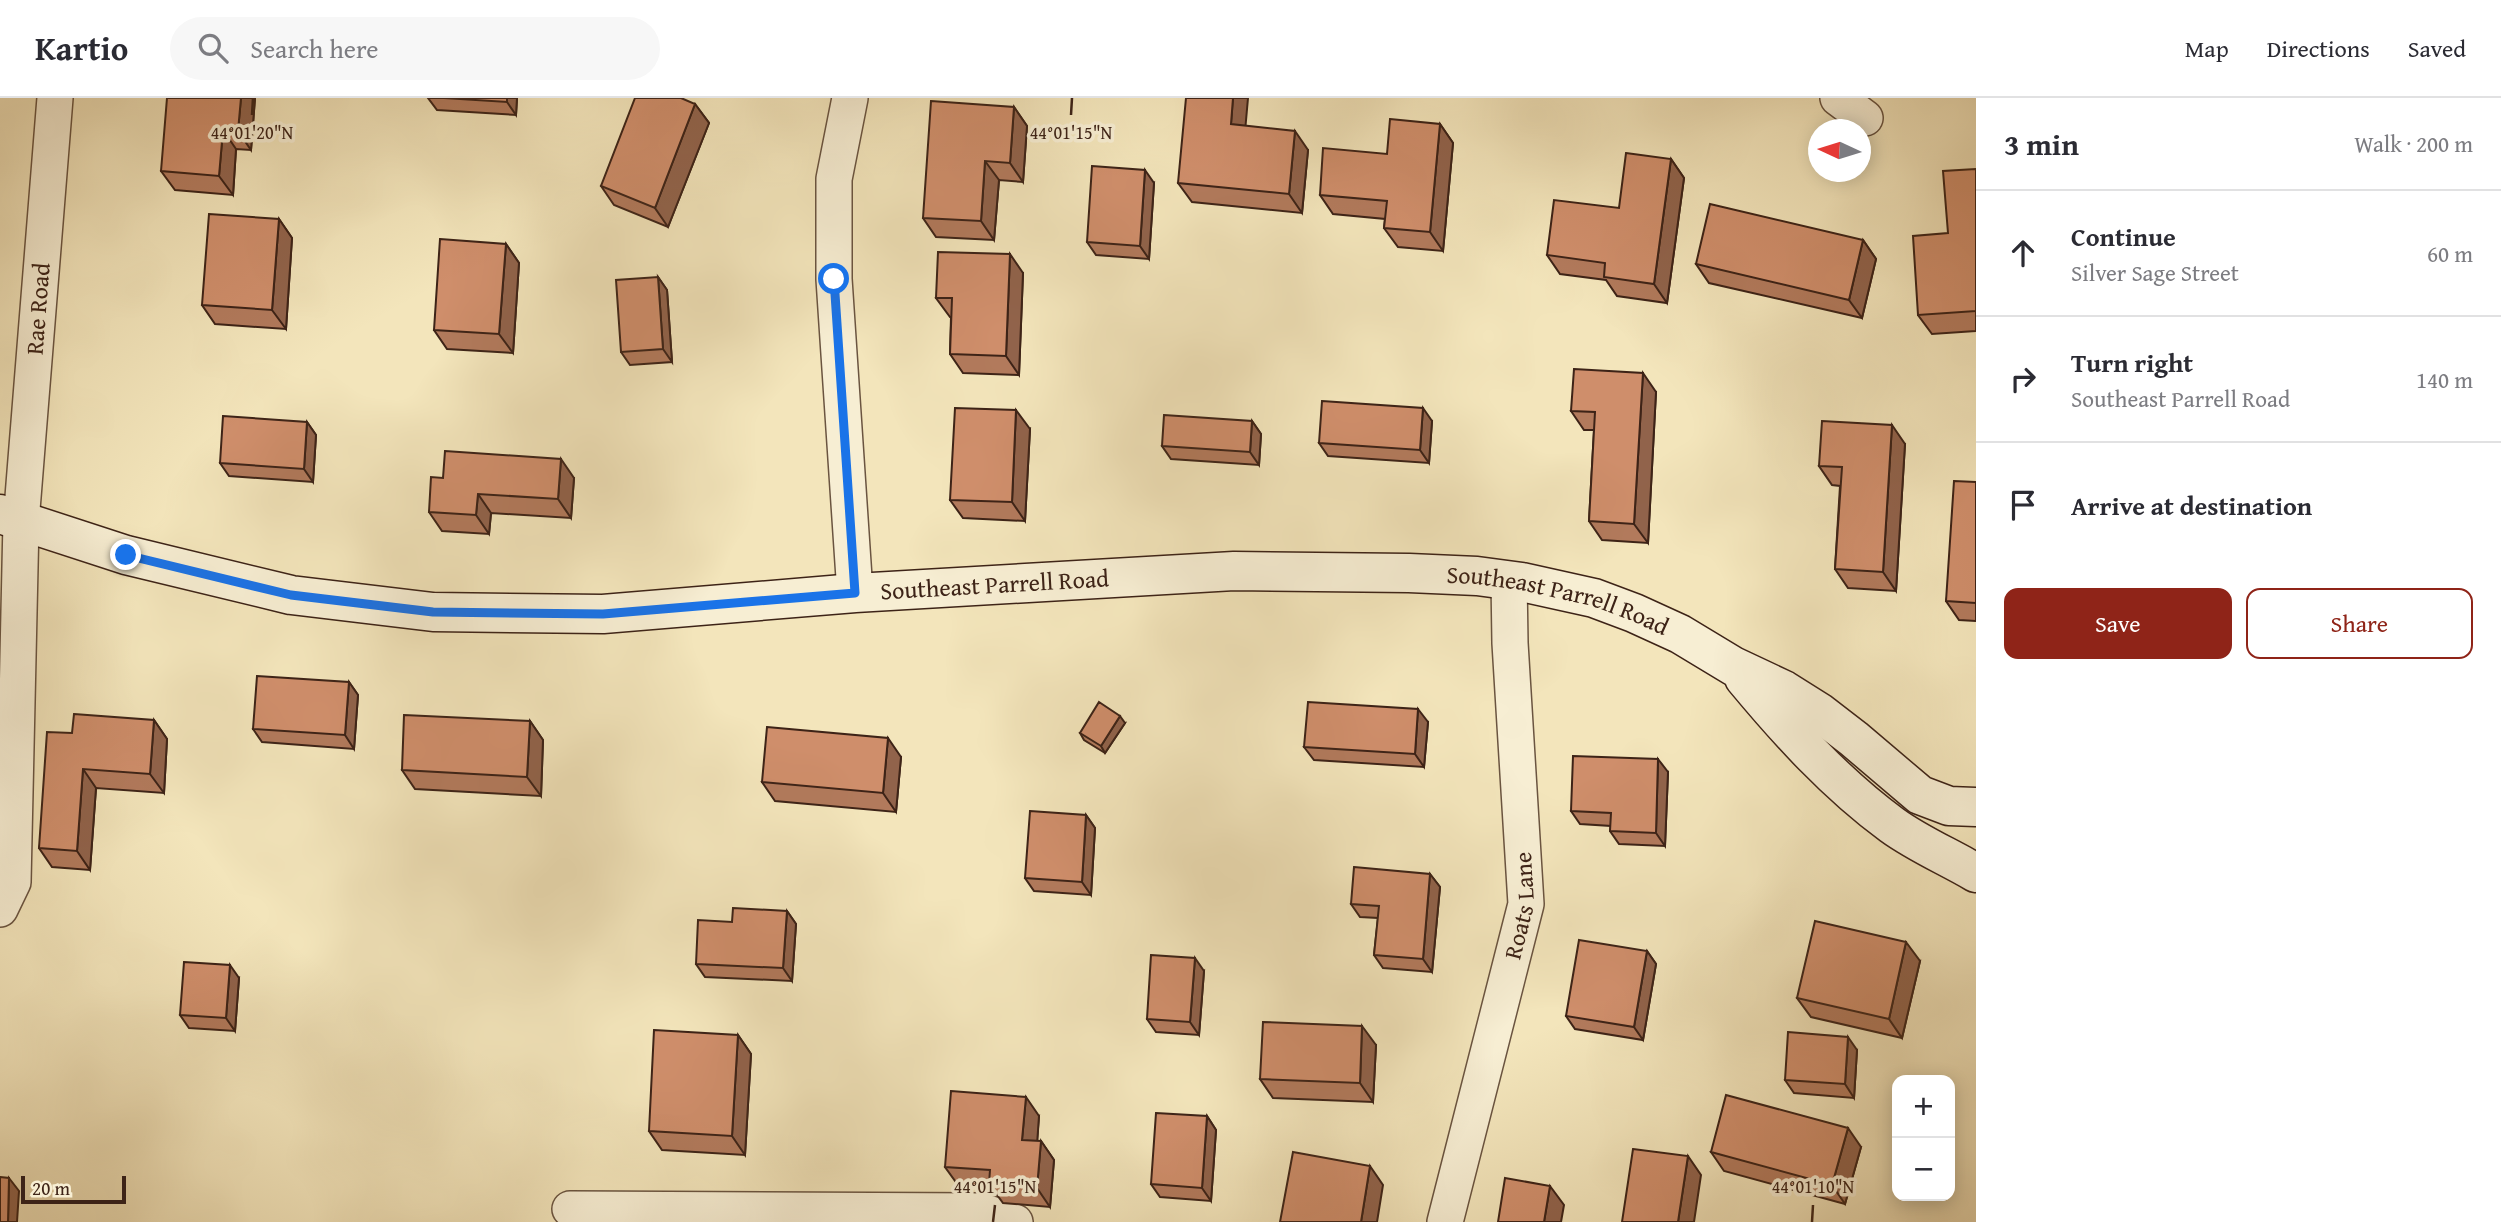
<!DOCTYPE html>
<html lang="en">
<head>
<meta charset="utf-8">
<style>
	:root { --surface:#fff; --page:#f7f7f7; --text:#2b2b33; --muted:#7c7c81; --line:#e1e1e2; --accent:#8f2418 }
	body { margin:0; font-family:"Gentium Book Plus",serif; background:var(--page); color:var(--text) }
	.controls { position:absolute; right:21px; bottom:21px; display:grid; overflow:hidden; border-radius:14px; box-shadow:0 4px 18px #0003 }
	.controls button { width:63px; height:63px; display:grid; place-items:center; padding:0; border:0; border-bottom:2px solid var(--line); background:var(--surface); color:var(--text); font:35px sans-serif }
	.compass { position:absolute; left:1808px; top:21px; width:63px; height:63px; border-radius:50%; background:var(--surface); box-shadow:0 4px 18px #0003; rotate:274deg }
	.scale { position:absolute; left:21px; bottom:18px; width:105px; box-sizing:border-box; padding-left:7px; border:4px solid #3d2317; border-top:0; font-size:19px; line-height:24px; white-space:nowrap; color:#3d2317; -webkit-text-stroke:5px #f7eed3; paint-order:stroke }
	.stop { position:absolute; width:21px; height:21px; margin:-16px; border:5px solid #1a73e8; border-radius:50%; background:#fff }
	.stop.end { background:#1a73e8; border-color:#fff; box-shadow:0 2px 7px #0008 }
	.list { margin:0; padding:0; list-style:none }
	h2 { display:flex; justify-content:space-between; align-items:center; height:91px; margin:0; padding:0 28px; font-size:30px }
	h2 small { font-size:23px; font-weight:400; color:var(--muted) }
	.list li { display:grid; grid-template-columns:46px 1fr auto; gap:21px; align-items:center; box-sizing:border-box; height:126px; padding:0 28px; border-top:2px solid var(--line) }
	.list b { display:block; font-size:26px; white-space:nowrap }
	.list p { margin:0; font-size:23px; white-space:nowrap; color:var(--muted) }
	.list em { font-size:23px; font-style:normal; color:var(--muted) }
	.actions { display:flex; gap:14px; padding:21px 28px }
	.actions a { flex:1; padding:16px 0; border:2px solid var(--accent); border-radius:14px; text-align:center; font-size:24px; color:var(--accent) }
	.actions .main { background:var(--accent); color:#fff }
	.icon { flex:none; width:38px; height:38px; fill:none; stroke:currentColor; stroke-width:2; stroke-linecap:round; stroke-linejoin:round }
	.map { position:relative; flex:none; width:1976px; height:1124px; overflow:hidden }
	header { display:flex; align-items:center; gap:42px; box-sizing:border-box; height:98px; padding:0 35px; background:var(--surface); border-bottom:2px solid var(--line) }
	header strong { font-size:33px }
	nav { display:flex; gap:38px; margin-inline-start:auto; font-size:24px }
	.search { width:490px; height:63px; background:var(--page); display:flex; align-items:center; gap:18px; box-sizing:border-box; padding:0 24px; border-radius:38px; color:var(--muted); font-size:26px }
	main { display:flex }
	aside { flex:1; background:var(--surface) }
	.map>svg:first-child { display:block }
	.lines { fill:none; stroke-linecap:round; stroke-linejoin:round }
	.street-casing { stroke:#6a5440; stroke-width:38 }
	.secondary-casing { stroke:#3d2317; stroke-width:41 }
	.street { stroke:#f7eed3; stroke-width:35 }
	.secondary { stroke:#f7eed3; stroke-width:38 }
	.wall { fill:#b27a5c; stroke:#3d2317; stroke-width:2 }
	.shaded-wall { fill:#91634b; stroke:#3d2317; stroke-width:2 }
	.building { fill:#cf8e6b; stroke:#3d2317; stroke-width:2 }
	.route { stroke:#1a73e8; stroke-width:9 }
	.ticks { fill:none; stroke:#3d2317; stroke-width:2.5 }
	.labels { text-anchor:middle; stroke-width:7; stroke-linejoin:round; paint-order:stroke }
	.street-label { font-size:24px; fill:#3d2317; stroke:#f7eed3 }
	.ticks-label { font-size:18px; text-anchor:middle; fill:#3d2317; stroke:#f7eed3; stroke-width:7; stroke-linejoin:round; paint-order:stroke }
</style>
</head>
<body>
<header>
<strong>Kartio</strong>
<div class="search"><svg class="icon" aria-label="search" viewBox="0 0 24 24"><circle cx="10" cy="10" r="6"/><path d="M15 15l6 6"/></svg>Search here</div>
<nav><a>Map</a><a>Directions</a><a>Saved</a></nav>
</header>
<main>
<div class="map">
<svg width="1976" height="1124" viewBox="0 0 1976 1124">
	<rect width="100%" height="100%" fill="#f3e5bb"/>
	<filter id="stains"><feTurbulence type="fractalNoise" baseFrequency=".00286" numOctaves="4"/><feColorMatrix values="0 0 0 0 .2 0 0 0 0 .09 0 0 0 0 .02 0 0 0 .5 -.17"/></filter>
	<radialGradient id="worn" r=".72"><stop offset=".6" stop-color="#630" stop-opacity="0"/><stop offset="1" stop-color="#630" stop-opacity=".3"/></radialGradient>
	<g class="lines">
		<defs>
			<g id="street">
				<path d="M850,0L834,81V181L855,495"/>
				<path d="M1838,0L1865,20"/>
				<path id="s1" d="M0,811L13,784L21,424L55,0"/>
				<path d="M570,1111L982,1113L1015,1124"/>
				<path id="s2" d="M1445,1124L1526,806L1510,545L1509,482"/>
			</g>
			<g id="secondary">
				<path id="s3" d="M0,416L126,457L291,497L433,514L603,516L855,495L1234,473L1409,475L1477,478L1522,484L1594,500L1634,515L1680,536L1733,568L1784,592L1819,614L1854,641L1920,697L1949,708L1976,709"/>
				<path d="M1744,580C1788,633 1836,686 1892,727C1918,746 1949,759 1976,775"/>
			</g>
		</defs>
		<!-- street casing -->
		<use href="#street" class="street-casing"/>
		<!-- secondary casing -->
		<use href="#secondary" class="secondary-casing"/>
		<!-- street -->
		<use href="#street" class="street"/>
		<!-- secondary -->
		<use href="#secondary" class="secondary"/>
	</g>
	<!-- wall -->
	<path class="wall" d="M255,0L251,52L236,51L233,97L175,92L161,73Z
		M428,0H517L516,17L437,12Z
		M695,6L709,25L668,129L614,107L601,88Z
		M1014,9L1027,28L1023,84L999,82L994,142L936,139L923,120Z
		M1440,26L1453,45L1443,153L1398,149L1384,130L1385,121L1333,116L1320,97Z
		M1246,28L1308,52L1302,115L1192,104L1178,85Z
		M1671,61L1684,80L1667,205L1617,198L1606,182L1560,176L1547,157L1619,110Z
		M1976,71V233L1932,236L1918,217L1948,135Z
		M1154,85L1149,161L1096,157L1087,144Z
		M279,121L292,140L286,231L215,226L202,207Z
		M1863,142L1876,161L1862,220L1709,185L1696,166Z
		M506,146L519,165L513,255L447,251L434,232Z
		M1023,175L1019,277L963,275L950,256L951,219H950L936,200Z
		M658,179L667,192L672,264L630,267L621,254Z
		M1656,294L1648,445L1602,442L1589,423L1594,332H1584L1571,313Z
		M1252,323L1261,336L1259,367L1171,361L1162,348Z
		M1432,323L1429,365L1328,358L1319,345Z
		M307,324L316,337L313,384L229,378L220,365Z
		M1030,331L1025,423L963,420L950,402Z
		M1905,346L1896,493L1848,490L1835,471L1840,388L1832,387L1819,368Z
		M443,380H574L571,420L491,415L489,436L442,433L429,414Z
		M1976,384V523L1959,522L1946,503Z
		M349,584L358,597L354,651L262,644L253,631Z
		M154,622L167,641L164,695L96,690L90,772L52,769L39,750L72,635Z
		M530,623L543,642L541,698L415,691L402,672Z
		M1428,624L1424,669L1314,662L1304,649Z
		M1125,625L1105,655L1084,642L1080,635Z
		M901,659L896,714L775,703L762,684Z
		M1668,674L1665,748L1619,746L1610,733L1611,728L1580,726L1571,713Z
		M1086,717L1095,730L1091,797L1034,793L1025,780Z
		M1430,776L1440,789L1432,874L1383,870L1374,857L1378,820L1360,819L1351,806Z
		M787,813L796,826L792,883L705,879L696,866L732,824Z
		M1647,853L1656,866L1643,942L1575,931L1566,918Z
		M1920,863L1902,940L1811,919L1797,900Z
		M1204,873L1199,937L1156,934L1147,921Z
		M239,880L235,933L189,930L180,917Z
		M738,937L751,956L745,1057L662,1052L649,1033Z
		M1376,947L1373,1004L1273,1000L1260,981Z
		M1857,952L1854,1000L1794,995L1785,982Z
		M1039,1018L1037,1043H1041L1054,1062L1050,1109L1003,1105L992,1090L958,1087L945,1069Z
		M1207,1018L1216,1032L1211,1103L1160,1099L1151,1086Z
		M1861,1049L1845,1106L1724,1073L1711,1054Z"/>
	<!-- shaded-wall -->
	<path class="shaded-wall" d="M241,0H255L251,52L238,33Z
		M507,0H517L516,17L507,4Z
		M1233,0H1248L1244,45L1231,26Z
		M695,6L709,25L668,129L655,110Z
		M1014,9L1027,28L1023,84L1010,65Z
		M1440,26L1453,45L1443,153L1430,134Z
		M223,32L236,51L233,97L219,78Z
		M1295,33L1308,52L1302,115L1289,96Z
		M1671,61L1684,80L1667,205L1654,186Z
		M985,63L999,82L994,142L981,123Z
		M1145,72L1154,85L1149,161L1140,148Z
		M279,121L292,140L286,231L272,212Z
		M1863,142L1876,161L1862,220L1849,202Z
		M506,146L519,165L513,255L499,236Z
		M1010,156L1023,175L1019,277L1006,258Z
		M658,179L667,192L672,264L663,251Z
		M1643,275L1656,294L1648,445L1634,426Z
		M1423,310L1432,323L1429,365L1420,352Z
		M1016,312L1030,331L1025,423L1012,404Z
		M1252,323L1261,336L1259,367L1250,354Z
		M307,324L316,337L313,384L304,371Z
		M1892,327L1905,346L1896,493L1883,474Z
		M561,361L574,380L571,420L558,401Z
		M478,396L491,415L489,436L476,417Z
		M349,584L358,597L354,651L345,637Z
		M1418,611L1428,624L1424,669L1415,656Z
		M1120,618L1125,625L1105,655L1101,648Z
		M154,622L167,641L164,695L150,676Z
		M530,623L543,642L541,698L527,679Z
		M888,640L901,659L896,714L883,695Z
		M1658,661L1668,674L1665,748L1656,735Z
		M83,671L96,690L90,772L77,753Z
		M1086,717L1095,730L1091,797L1082,784Z
		M1430,776L1440,789L1432,874L1423,861Z
		M787,813L796,826L792,883L783,870Z
		M1906,844L1920,863L1902,940L1889,921Z
		M1647,853L1656,866L1643,942L1634,929Z
		M1195,860L1204,873L1199,937L1190,924Z
		M230,867L239,880L235,933L226,920Z
		M1362,928L1376,947L1373,1004L1360,985Z
		M738,937L751,956L745,1057L732,1038Z
		M1848,939L1857,952L1854,1000L1845,986Z
		M1026,999L1039,1018L1036,1061L1022,1042Z
		M1207,1018L1216,1032L1211,1103L1202,1090Z
		M1848,1030L1861,1049L1845,1106L1832,1087Z
		M1041,1043L1054,1062L1050,1109L1037,1090Z
		M1688,1058L1701,1077L1694,1124H1678Z
		M1370,1068L1383,1087L1377,1124H1361Z
		M9,1080L19,1093L17,1124H8Z
		M1550,1088L1564,1107L1561,1124H1544Z"/>
	<!-- building -->
	<path class="building" d="M167,0H241L238,33L223,32L219,78L161,73Z
		M444,0H507V4Z
		M635,0H681L695,6L655,110L601,88Z
		M1186,0H1233L1231,26L1295,33L1289,96L1178,85Z
		M931,3L1014,9L1010,65L985,63L981,123L923,120Z
		M1390,21L1440,26L1430,134L1384,130L1387,103L1320,97L1323,50L1387,56Z
		M1626,55L1671,61L1654,186L1604,179L1605,165L1547,157L1554,102L1619,110Z
		M1092,68L1145,72L1140,148L1087,144Z
		M1976,71V213L1918,217L1913,138L1948,135L1943,73Z
		M1710,106L1863,142L1849,202L1696,166Z
		M209,116L279,121L272,212L202,207Z
		M440,141L506,146L499,236L434,232Z
		M938,154L1010,156L1006,258L950,256L952,200H936Z
		M658,179L663,251L621,254L616,182Z
		M1574,271L1643,275L1634,426L1589,423L1595,314L1571,313Z
		M1322,303L1423,310L1420,352L1319,345Z
		M955,310L1016,312L1012,404L950,402Z
		M1164,317L1252,323L1250,354L1162,348Z
		M223,318L307,324L304,371L220,365Z
		M1822,323L1892,327L1883,474L1835,471L1842,369L1819,368Z
		M445,353L561,361L558,401L478,396L476,417L429,414L431,379L443,380Z
		M1954,383L1976,384V505L1946,503Z
		M257,578L349,584L345,637L253,631Z
		M1099,604L1120,618L1101,648L1080,635Z
		M1308,604L1418,611L1415,656L1304,649Z
		M74,616L154,622L150,676L83,671L77,753L39,750L47,634L72,635Z
		M404,617L530,623L527,679L402,672Z
		M767,629L888,640L883,695L762,684Z
		M1573,658L1658,661L1656,735L1610,733L1611,715L1571,713Z
		M1030,713L1086,717L1082,784L1025,780Z
		M1354,769L1430,776L1423,861L1374,857L1379,808L1351,806Z
		M733,810L787,813L783,870L696,866L698,822L732,824Z
		M1815,823L1906,844L1889,921L1797,900Z
		M1579,842L1647,853L1634,929L1566,918Z
		M1151,857L1195,860L1190,924L1147,921Z
		M184,864L230,867L226,920L180,917Z
		M1263,924L1362,928L1360,985L1260,981Z
		M654,932L738,937L732,1038L649,1033Z
		M1788,934L1848,939L1845,986L1785,982Z
		M951,993L1026,999L1022,1042L1041,1043L1037,1090L989,1086L990,1072L945,1069Z
		M1726,997L1848,1030L1832,1087L1711,1054Z
		M1156,1015L1207,1018L1202,1090L1151,1086Z
		M1633,1051L1688,1058L1678,1124H1622Z
		M1293,1054L1370,1068L1361,1124H1280Z
		M0,1079L9,1080L8,1124H0Z
		M1505,1080L1550,1088L1544,1124H1498Z"/>
	<g class="lines">
		<!-- route -->
		<path class="route" d="M126,457L291,497L433,514L603,516L855,495L834,181"/>
	</g>
	<!-- ticks -->
	<path class="ticks" d="M252,17L253,0M1071,17L1072,0M993,1124L995,1107M1812,1124L1813,1107"/>
	<g class="labels">
		<!-- street labels -->
		<g class="street-label">
			<text dy="8" stroke="none"><textPath href="#s1" startOffset="604">Rae Road</textPath></text>
			<text dy="8" stroke="none"><textPath href="#s3" startOffset="1008">Southeast Parrell Road</textPath></text>
			<text dy="8" stroke="none"><textPath href="#s3" startOffset="1575">Southeast Parrell Road</textPath></text>
			<text dy="8" stroke="none"><textPath href="#s2" startOffset="326">Roats Lane</textPath></text>
		</g>
	</g>
	<g class="ticks-label">
		<text x="252" y="41">44°01'20"N</text>
		<text x="1071" y="41">44°01'15"N</text>
		<text x="995" y="1095">44°01'15"N</text>
		<text x="1813" y="1095">44°01'10"N</text>
	</g>
	<rect width="100%" height="100%" filter="url(#stains)"/>
	<rect width="100%" height="100%" fill="url(#worn)"/>
</svg>
<div class="controls">
<button>+</button>
<button>−</button>
</div>
<svg class="compass" viewBox="-18 -18 36 36"><path d="M0-13l5 13h-10z" fill="#e53935"/><path d="M0 13l5-13h-10z" fill="#7c7c81"/></svg>
<div class="scale">20 m</div>
<div class="stop" style="left:834px;top:181px"></div>
<div class="stop end" style="left:126px;top:457px"></div>
</div>
<aside>
<h2>3 min<small>Walk · 200 m</small></h2>
<ul class="list">
<li><svg class="icon" aria-label="ahead" viewBox="0 0 24 24"><path d="M12 20V5M6 11l6-6 6 6"/></svg><div><b>Continue</b><p>Silver Sage Street</p></div><em>60 m</em></li>
<li><svg class="icon" aria-label="right" viewBox="0 0 24 24"><path d="M7 20v-9h11M14 6l5 5-5 5"/></svg><div><b>Turn right</b><p>Southeast Parrell Road</p></div><em>140 m</em></li>
<li><svg class="icon" aria-label="arrive" viewBox="0 0 24 24"><path d="M6 21V4h12l-3 4 3 4H6"/></svg><div><b>Arrive at destination</b></div></li>
</ul>
<div class="actions"><a class="main">Save</a><a>Share</a></div>
</aside>
</main>
</body>
</html>
